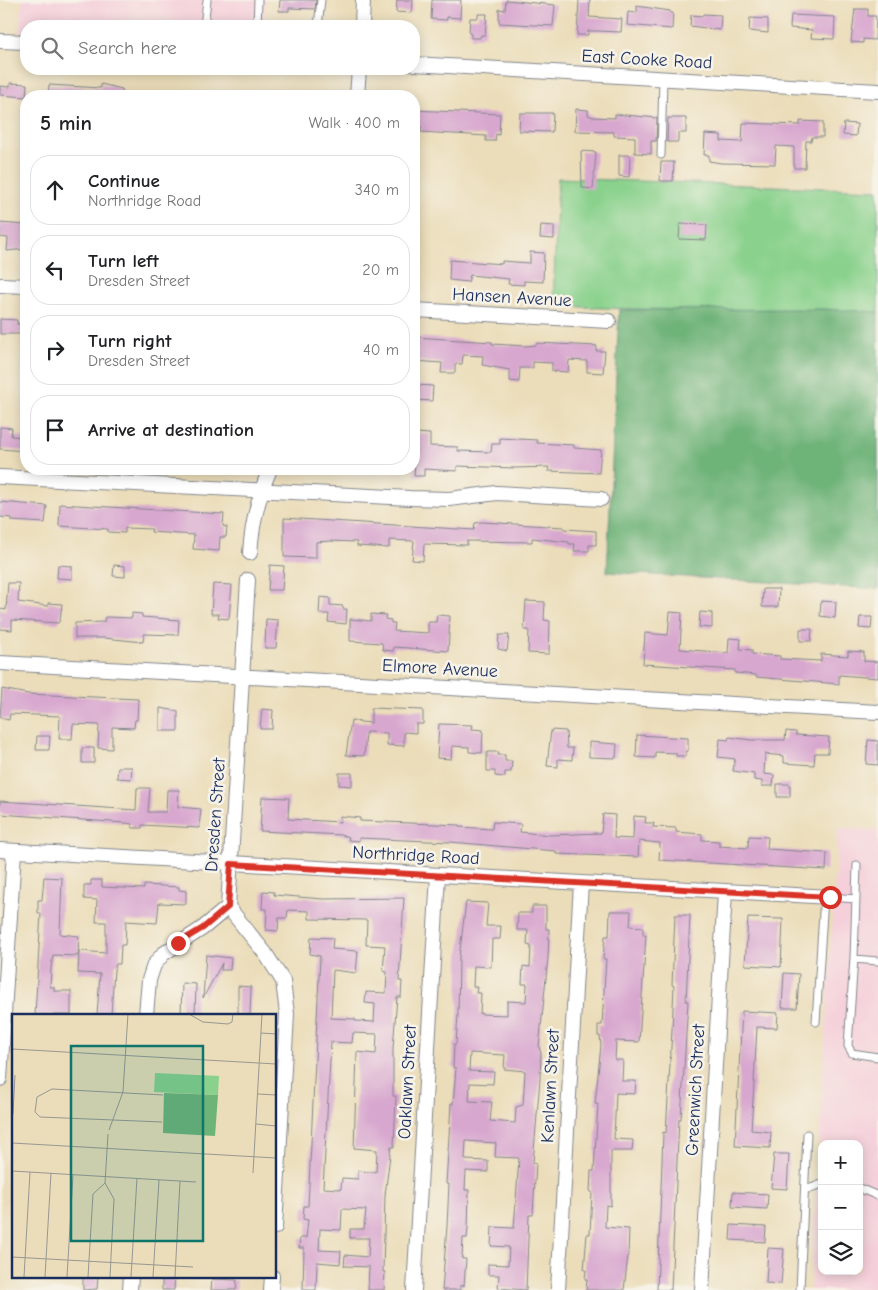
<!DOCTYPE html>
<html lang="en">
<head>
<meta charset="utf-8">
<style>
	:root { --surface:#fff; --page:#f6f6f6; --text:#202124; --muted:#757577; --line:#e0e0e0 }
	body { margin:0; font-family:"Comic Neue",sans-serif; background:var(--page); color:var(--text) }
	.controls { position:absolute; right:15px; bottom:15px; display:grid; overflow:hidden; border-radius:10px; box-shadow:0 2px 12px #0003 }
	.controls button { width:45px; height:45px; display:grid; place-items:center; padding:0; border:0; border-bottom:1px solid var(--line); background:var(--surface); color:var(--text); font:25px sans-serif }
	.stop { position:absolute; width:15px; height:15px; margin:-11px; border:4px solid #d93025; border-radius:50%; background:#fff }
	.stop.end { background:#d93025; border-color:#fff; box-shadow:0 1px 5px #0008 }
	.list { margin:0; padding:0; list-style:none }
	h2 { display:flex; justify-content:space-between; align-items:center; height:65px; margin:0; padding:0 20px; font-size:21px }
	h2 small { font-size:16px; font-weight:400; color:var(--muted) }
	.list li { display:grid; grid-template-columns:32px 1fr auto; gap:15px; align-items:center; box-sizing:border-box; height:70px; margin:0 10px 10px; padding:0 10px; border:1px solid var(--line); border-radius:20px }
	.list b { display:block; font-size:19px; white-space:nowrap }
	.list p { margin:0; font-size:16px; white-space:nowrap; color:var(--muted) }
	.list em { font-size:16px; font-style:normal; color:var(--muted) }
	.icon { flex:none; width:28px; height:28px; fill:none; stroke:currentColor; stroke-width:2; stroke-linecap:round; stroke-linejoin:round }
	.map { position:relative; flex:none; width:878px; height:1290px; overflow:hidden }
	.search { position:absolute; background:var(--surface); box-shadow:0 2px 12px #0003; left:20px; top:20px; width:400px; height:55px; display:flex; align-items:center; gap:12px; box-sizing:border-box; padding:0 18px; border-radius:20px; color:var(--muted); font-size:19px }
	.panel { position:absolute; background:var(--surface); box-shadow:0 2px 12px #0003; left:20px; top:90px; width:400px; height:385px; border-radius:20px }
	.map>svg:first-child { display:block }
	.built { fill:#f5cfda; fill-rule:evenodd }
	.green { fill:#89d18c; stroke:#528075 }
	.forest { fill:#6eb378; stroke:#44716b }
	.building { fill:#d8a7cf; fill-rule:evenodd }
	.lines { fill:none; stroke-linecap:round; stroke-linejoin:round }
	.service-casing { stroke:#83868c; stroke-width:9 }
	.minor-casing { stroke:#83868c; stroke-width:16 }
	.service { stroke:#fff; stroke-width:7 }
	.minor { stroke:#fff; stroke-width:14 }
	.route { stroke:#d93025; stroke-width:6 }
	.labels { text-anchor:middle; stroke-width:5; stroke-linejoin:round; paint-order:stroke }
	.street-label { font-size:18px; fill:#1b2f5e; stroke:#f7f3e8 }
	.inset-road { fill:none; stroke:#989795; stroke-width:1 }
	.view { fill:#0f766e; fill-opacity:0.15; stroke:#0f766e; stroke-width:2.5 }
	.inset-edge { fill:none; stroke:#1b2f5e; stroke-width:2.5 }
</style>
</head>
<body>
<div class="map">
<svg width="878" height="1290" viewBox="0 0 878 1290">
	<rect width="100%" height="100%" fill="#f7f3e8"/>
	<filter id="ink" filterUnits="userSpaceOnUse"><feTurbulence type="fractalNoise" baseFrequency=".02" numOctaves="2"/><feDisplacementMap in="SourceGraphic" scale="10" xChannelSelector="R" yChannelSelector="G"/><feConvolveMatrix kernelMatrix="1 2 1 2 8 2 1 2 1" color-interpolation-filters="sRGB"/></filter>
	<filter id="wash" filterUnits="userSpaceOnUse"><feTurbulence type="fractalNoise" baseFrequency=".0096" numOctaves="4" result="noise"/><feDisplacementMap in="SourceGraphic" scale="20" xChannelSelector="R" yChannelSelector="G"/><feGaussianBlur stdDeviation="1.12" result="paint"/><feColorMatrix in="noise" values="0 0 0 0 0 0 0 0 0 0 0 0 0 0 0 0 0 1.4 0 .05"/><feComposite in="paint" operator="in"/></filter>
	<g filter="url(#wash)">
		<rect width="100%" height="100%" fill="#ebddb9"/>
		<!-- built -->
		<path class="built" d="M22,0H266L264,26H26V34H20Z
			M838,828L878,830V1290H810ZM822,1144H859V1271H822Z"/>
		<!-- green -->
		<path class="green" d="M558,178L878,190V312C769,306 661,314 553,305Z"/>
		<!-- forest -->
		<path class="forest" d="M823,309L878,312V589L607,572L619,310Z"/>
		<g id="blocks">
			<!-- building -->
			<path class="building" d="M280,0H316L315,9L289,8V11H279Z
				M397,0H413L412,13L396,12Z
				M432,0H461L460,18L447,17V20L431,19Z
				M506,0L555,5L553,26L499,23V9L505,10Z
				M579,0H590L589,17L622,19L621,32L597,31H588V35H577Z
				M637,6L670,11V13H673L672,29L627,25L628,12L637,13Z
				M855,9H868V16H876L875,40L863,39V43L851,42Z
				M478,14H487L485,35H481L480,38H471V34L469,33L470,18H478Z
				M703,14L721,15L720,30L690,26L691,15L703,16Z
				M791,15L835,17L834,39L811,38L812,30L790,28Z
				M750,18L768,19V33L749,31Z
				M10,83L27,84L26,97L0,95V86L10,87Z
				M101,84L122,89V96H48L49,85L101,88Z
				M576,109L588,110V115L593,117L615,118V114L657,118L656,141H651V154L635,153V137L614,136V132L575,131Z
				M414,110L500,114L499,135L496,134L495,141H486V136L421,132L422,127L414,126Z
				M520,113H553L552,132L519,131Z
				M668,118H686V133H678V142H667Z
				M800,121L823,122V137H812L811,141H806L805,168H794V147L776,146L775,164L721,163L709,161V155H704L705,134L721,135V141L742,142L743,123L800,125Z
				M844,123L857,124L856,136L843,135Z
				M581,151L596,152L593,189L582,188Z
				M619,155H630L629,177L619,176Z
				M661,162H674L673,181H660Z
				M0,223L26,225V249L7,251L8,238L0,237Z
				M680,224L707,225L706,240L679,239Z
				M541,225L554,226V239L540,238Z
				M530,252L544,253L543,282L524,281V285L508,284L509,279L470,275L468,282L449,280L450,260L502,264V261L530,263Z
				M0,319L17,320V324H26V334H0Z
				M414,337L492,342V344L525,346L536,345L537,343L597,346L596,351H605L603,373L587,372V361L569,360L568,372L552,371V363L533,362V368H520L519,382L510,381V370L482,365L483,356L463,355L462,364H455V373H441L442,363L414,361Z
				M417,385L433,386L432,401L416,400Z
				M0,427L12,428L11,436L26,437V451L0,449Z
				M417,433L430,434V446L458,447V451L491,452L492,444H500V438L537,440V443L574,445V448L601,450L599,473L548,471L549,467L515,468L457,466V471L424,469V476H414Z
				M0,502L47,506L45,523L12,521V518L0,517Z
				M60,504L224,514L223,526L227,527L226,537H220L219,551L193,549L194,535L151,532L152,529L125,528V533L108,532V529L59,526Z
				M284,518L474,530L475,523L482,522L564,527V529L596,531V545H589V551H574L575,544H569V542L532,538V542L467,541V545L424,544L423,561L412,560L414,541L389,540V548L357,546V542L330,541L316,542V558L284,557Z
				M58,565L72,566V579L57,578Z
				M114,565L125,566V577L113,576Z
				M270,565L284,566L282,590H268Z
				M8,583H19L18,602L48,606V603L62,604L60,620L58,623L12,620V630L0,629V609L6,610Z
				M213,584L232,585L229,619L218,618L219,614H211Z
				M763,589H779L778,607H762Z
				M320,597L330,598V605L343,606V609H347L346,624L328,622L329,614H319Z
				M526,601L545,602L544,620L550,621L549,654L528,653L529,630H524Z
				M821,601L836,602L835,618L820,616Z
				M670,612L682,613L680,649L728,653L729,638L741,639L740,649L752,650V654L780,656V659L821,661V654L848,656V651L864,652V661L878,662V678L839,675V684L756,677V675L735,673V670L643,664L645,633L668,635Z
				M700,612L712,613V628L699,627Z
				M132,613L142,614V617L179,620L178,635L144,634L143,642L104,638H75V623L104,622L105,617L132,618Z
				M371,614L386,615L385,619L391,620V623H395L394,631L428,633V622H436L437,615L450,616L448,651L394,647L393,651L383,650L382,643L350,641V619L371,621Z
				M860,617H872L871,629L859,628Z
				M266,619L278,620L276,648H265Z
				M800,629H812L811,641H800Z
				M499,635H509L507,651L498,649Z
				M2,689L28,694L138,699L137,720H135L134,728L112,727V749L98,748L99,725L73,724L72,739H59L60,716L10,714L9,720L0,718Z
				M160,708L178,711V731H160Z
				M371,708L423,710V724H416V733L404,732V746L387,745V733L366,732L364,756L346,755L351,721L371,723Z
				M262,709L273,710L272,729H260Z
				M439,724L473,725L472,729L483,730L482,753L469,752V747L452,746L451,759L437,758Z
				M551,730L566,731L567,748H573L572,760L558,759V767L547,766Z
				M786,731L796,732V735L829,737L828,753H815L814,765L784,763V756L765,754L764,774L774,775L773,786H762V781L754,780V774L733,771L735,759L718,757L720,739L728,740L729,737L751,740H785Z
				M637,735L688,738V751H686V756H676V753L655,752V758L636,757Z
				M37,736H50L49,750H36Z
				M868,740L878,741V765L866,764Z
				M589,742L617,744L616,758L589,757Z
				M82,748H94V763H82Z
				M487,752H499L498,755H505V761H512L511,772H505V777L495,776V771H487Z
				M118,767H132L131,779L117,778Z
				M339,773H352V786L339,785Z
				M777,784H790V797H777Z
				M137,788H150L148,812H166L167,790H179L178,807L201,809L199,828L142,825V828H132V824L125,823L0,814V801L136,810Z
				M262,797L289,798L288,819L340,822V816L360,818V821L459,825V827L492,829L493,822L521,824L520,832L550,835L601,833L603,814L615,815L614,838L633,839L634,816L646,817L645,823H654L653,827L676,828V832L702,834V840L719,841V846L748,848L749,836L768,837L767,849L827,853L826,870L659,860L660,843L639,841L638,857L556,854V851L450,842L359,838V841L348,840L349,837L342,835L260,831Z
				M44,877L62,878L60,934L79,936L78,956L53,955L51,968L50,987H54V991H71V1015H35L41,913H38V900H42Z
				M91,880H102V887L144,889V885L179,887V890L186,891V904L159,903L157,923L126,921L125,945H121L120,964H116L114,970L111,1015H97L100,974L78,973L79,951L106,953V922H96L97,900L84,899V885H91Z
				M263,891L274,892V895L323,899L404,898L399,981H402L401,997H397L393,1048V1096H396L394,1147H391L385,1195L383,1272H385L384,1290H368L369,1267L344,1266L345,1255L368,1257L369,1238H350V1229H364L366,1210L342,1209L341,1230L320,1229L319,1250L341,1251L340,1264L317,1262L316,1290H303L304,1248H299L300,1238H306L308,1220L303,1219L304,1206H308L320,956L310,954L311,937L333,938L332,949L358,951L356,973L333,970L331,1018L355,1019V1021L374,1022L375,1004L365,1003L366,992L386,993L387,972L383,971L385,946L366,945L367,920L309,919V911L288,910L287,918H279L278,931L266,930L267,909H262ZM353,1033L377,1034L376,1054L357,1052L354,1148L377,1150L376,1172L358,1171V1179L342,1178L341,1189L323,1188L331,1042L352,1043Z
				M466,902L488,903L486,926H501L500,939H492L491,967L474,966L473,987H477L476,993H481L480,1014L507,1015V1001L526,1002L527,984H522L523,966L530,967L531,946L527,945L528,930H517L518,913H532V906H546V929H549L548,958L539,1047L541,1053L540,1079L533,1163H536L533,1215H529L526,1290L498,1288L499,1275H488V1264L508,1265L509,1247L491,1246L492,1227L514,1228L519,1158L495,1157L496,1143L466,1141L465,1160L488,1161V1172L466,1171L465,1190H469L468,1228L467,1238H463L462,1259H466L464,1286L460,1285V1290H442L447,1226L449,1184H446L451,1104H453L456,1068H453L454,1044H456L458,1015L459,958ZM470,1053L505,1055L504,1069L525,1071L523,1105L516,1107L515,1123L490,1121L492,1102L469,1101L470,1083L493,1084L494,1072L469,1071Z
				M610,911H631L630,926L643,927V935H646L639,1042L616,1041L615,1060H623L622,1081H636L635,1094L616,1093L614,1139L633,1140L632,1151H611V1206L606,1205L605,1227L629,1229L628,1255L624,1290H586L587,1279H585L586,1270H584L587,1234H590L592,1192H590L591,1171H594L598,1104H595L601,1045L600,1036H598V1025H602L606,959H603L605,936H609Z
				M675,915H690L686,1001H688L681,1119H679L671,1290H657L662,1162L663,1132L666,1133L672,1030L674,986L672,985Z
				M748,918L783,919L781,967L745,965Z
				M206,955L231,958L230,970H221L222,963L203,998Z
				M784,973L799,974L797,1008H782Z
				M182,983L196,984L195,1015H181Z
				M238,986L251,987L250,1015H238Z
				M742,1011L778,1013L777,1028L757,1027L754,1083L751,1130L771,1132L770,1148L735,1146Z
				M774,1154H789L787,1189L771,1188Z
				M733,1192L768,1194L767,1209L732,1207Z
				M731,1225L766,1227L765,1242L730,1240Z
				M768,1248L784,1249L781,1284L766,1283Z
				M83,1276H98L97,1289L83,1290Z
				M162,1276H175L174,1290H162Z
				M212,1279L237,1280L236,1290H211Z"/>
		</g>
	</g>
	<g filter="url(#ink)">
		<use href="#blocks" fill-opacity="0" stroke="#83868c" stroke-width="1"/>
		<g class="lines">
			<defs>
				<path id="service" d="M204,26L207,0
					M257,26L258,0
					M318,26L321,0
					M661,155L663,79
					M857,865L854,959L878,961
					M830,897L856,899
					M854,958L848,1046L852,1053L878,1057
					M816,1022L824,897
					M859,1188L878,1196
					M805,1190L822,1184
					M800,1290L807,1134"/>
				<path id="minor" d="M362,26L363,0
					M0,41L26,42
					M414,64L878,91
					M357,96L359,69
					M0,285L26,286
					M414,310L609,321
					M0,477L410,498L449,499L497,493L601,499
					M250,553C252,523 258,497 270,469
					M0,663L878,712
					M0,850L830,897
					M228,907L265,953L283,981L287,1014L275,1227
					M146,1015L149,980L154,965L163,954L203,928L228,907L248,580
					M0,1079L14,851
					M130,1290L131,1276
					M271,1290L272,1276
					M414,1290L438,875
					M558,1290L581,883
					M702,1290L725,892"/>
			</defs>
			<!-- service casing -->
			<use href="#service" class="service-casing"/>
			<!-- minor casing -->
			<use href="#minor" class="minor-casing"/>
			<!-- service -->
			<use href="#service" class="service"/>
			<!-- minor -->
			<use href="#minor" class="minor"/>
		</g>
	</g>
	<g class="lines" filter="url(#ink)">
		<!-- route -->
		<path class="route" d="M178,943L203,928L228,907L231,864L830,897"/>
	</g>
	<g class="labels">
		<!-- street labels -->
		<g class="street-label">
			<text transform="translate(647 59) rotate(3)" y="6">East Cooke Road</text>
			<text transform="translate(512 297) rotate(3)" y="6">Hansen Avenue</text>
			<text transform="translate(440 668) rotate(3)" y="6">Elmore Avenue</text>
			<text transform="translate(215 815) rotate(-86)" y="6">Dresden Street</text>
			<text transform="translate(416 855) rotate(3)" y="6">Northridge Road</text>
			<text transform="translate(407 1082) rotate(-87)" y="6">Oaklawn Street</text>
			<text transform="translate(550 1086) rotate(-87)" y="6">Kenlawn Street</text>
			<text transform="translate(695 1090) rotate(-87)" y="6">Greenwich Street</text>
		</g>
	</g>
	<!-- overview -->
	<g transform="translate(12 1014)">
		<rect width="264" height="264" fill="#ebddb9"/>
		<path d="M143,59L207,62L206,81L142,78Z" fill="#89d18c"/>
		<path d="M152,79L206,81L203,122L151,119Z" fill="#6eb378"/>
		<path class="inset-road" d="M177,0L191,8L216,10L220,8L221,0M249,19L264,20M0,35L264,50M246,80L264,81M1,100L3,61M150,108L28,103L23,98L25,83L40,75L151,81M244,110L264,112M97,116L111,78L116,0M0,129L264,144M0,157L184,168M241,159L250,0M93,169L102,185L98,263M0,243L181,253M12,263L18,158M33,263L39,159M55,263L61,161M76,263L81,180L93,169L96,120M119,263L125,164M141,263L147,166M163,263L168,167"/>
		<path class="view" d="M59,32H191V227H59Z"/>
		<rect width="264" height="264" class="inset-edge"/>
	</g>
</svg>
<div class="controls">
<button>+</button>
<button>−</button>
<button><svg class="icon" aria-label="layers" viewBox="0 0 24 24"><path d="M12 4l9 5-9 5-9-5zM3 14l9 5 9-5"/></svg></button>
</div>
<div class="stop" style="left:830px;top:897px"></div>
<div class="stop end" style="left:178px;top:943px"></div>
<div class="search"><svg class="icon" aria-label="search" viewBox="0 0 24 24"><circle cx="10" cy="10" r="6"/><path d="M15 15l6 6"/></svg>Search here</div>
<section class="panel">
<h2>5 min<small>Walk · 400 m</small></h2>
<ul class="list">
<li><svg class="icon" aria-label="ahead" viewBox="0 0 24 24"><path d="M12 20V5M6 11l6-6 6 6"/></svg><div><b>Continue</b><p>Northridge Road</p></div><em>340 m</em></li>
<li><svg class="icon" aria-label="left" viewBox="0 0 24 24"><path d="M17 20v-9H6M10 6l-5 5 5 5"/></svg><div><b>Turn left</b><p>Dresden Street</p></div><em>20 m</em></li>
<li><svg class="icon" aria-label="right" viewBox="0 0 24 24"><path d="M7 20v-9h11M14 6l5 5-5 5"/></svg><div><b>Turn right</b><p>Dresden Street</p></div><em>40 m</em></li>
<li><svg class="icon" aria-label="arrive" viewBox="0 0 24 24"><path d="M6 21V4h12l-3 4 3 4H6"/></svg><div><b>Arrive at destination</b></div></li>
</ul>
</section>
</div>
</body>
</html>
